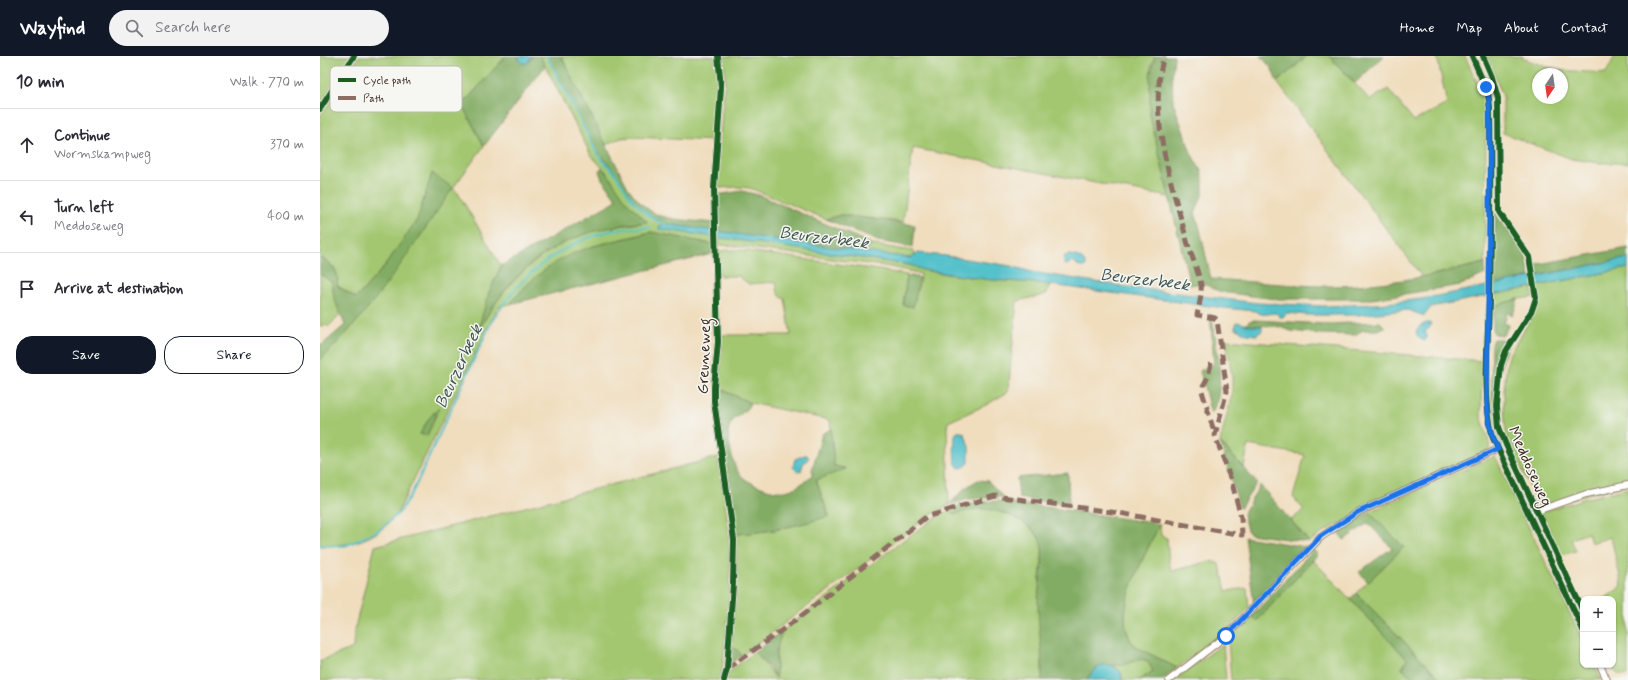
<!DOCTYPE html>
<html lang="en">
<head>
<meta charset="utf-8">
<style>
	:root { --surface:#fff; --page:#f2f2f3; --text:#2b2b33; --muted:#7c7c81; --line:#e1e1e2; --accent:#111827 }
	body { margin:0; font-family:Mynerve,sans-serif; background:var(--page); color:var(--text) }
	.controls { position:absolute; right:12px; bottom:12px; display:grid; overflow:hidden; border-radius:8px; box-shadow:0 1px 3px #0004 }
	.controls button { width:36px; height:36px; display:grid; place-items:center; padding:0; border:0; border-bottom:1px solid var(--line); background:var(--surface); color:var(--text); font:20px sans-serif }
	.compass { position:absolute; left:1212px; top:12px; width:36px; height:36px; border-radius:50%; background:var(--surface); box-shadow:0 1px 3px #0004; rotate:193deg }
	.stop { position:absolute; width:12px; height:12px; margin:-9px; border:3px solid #1a73e8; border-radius:50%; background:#fff }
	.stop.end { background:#1a73e8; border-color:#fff; box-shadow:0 1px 4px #0008 }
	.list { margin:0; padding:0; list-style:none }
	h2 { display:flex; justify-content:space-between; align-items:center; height:52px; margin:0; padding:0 16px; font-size:17px }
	h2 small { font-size:13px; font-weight:400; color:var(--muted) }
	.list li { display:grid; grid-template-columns:26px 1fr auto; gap:12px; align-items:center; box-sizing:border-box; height:72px; padding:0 16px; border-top:1px solid var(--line) }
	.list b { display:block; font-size:15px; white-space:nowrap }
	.list p { margin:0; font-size:13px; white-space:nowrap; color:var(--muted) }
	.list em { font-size:13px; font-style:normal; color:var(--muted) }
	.actions { display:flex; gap:8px; padding:12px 16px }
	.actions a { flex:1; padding:9px 0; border:1px solid var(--accent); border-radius:16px; text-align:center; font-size:14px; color:var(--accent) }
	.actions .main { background:var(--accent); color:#fff }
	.icon { flex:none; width:22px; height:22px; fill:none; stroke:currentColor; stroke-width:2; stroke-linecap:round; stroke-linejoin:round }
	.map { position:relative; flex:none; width:1308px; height:624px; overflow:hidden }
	header { display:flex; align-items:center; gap:24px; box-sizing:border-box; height:56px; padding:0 20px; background:var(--accent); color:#fff }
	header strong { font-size:19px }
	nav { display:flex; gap:22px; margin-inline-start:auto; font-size:14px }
	.search { width:280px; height:36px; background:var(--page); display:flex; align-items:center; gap:10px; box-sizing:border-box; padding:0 14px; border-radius:22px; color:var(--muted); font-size:15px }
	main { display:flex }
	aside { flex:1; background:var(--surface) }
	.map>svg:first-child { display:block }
	.green { fill:#a3c771; stroke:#6f7848; fill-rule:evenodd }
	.forest { fill:#82ac63; stroke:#5e6b40 }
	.water { fill:#54c1cb; stroke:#487674 }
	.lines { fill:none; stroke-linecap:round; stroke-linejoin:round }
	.stream { stroke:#54c1cb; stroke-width:2 }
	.minor-casing { stroke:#96846e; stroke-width:8 }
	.minor { stroke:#fff; stroke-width:6 }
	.quiet { stroke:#8d6e63; stroke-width:5; stroke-dasharray:10 5; stroke-linecap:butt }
	.cycleway-casing { stroke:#f6f6f2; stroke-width:8 }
	.cycleway { stroke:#1b5e20; stroke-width:6 }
	.route { stroke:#1a73e8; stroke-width:5 }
	.labels { text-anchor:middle; stroke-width:3; stroke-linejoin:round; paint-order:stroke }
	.street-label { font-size:16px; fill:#3b2a1e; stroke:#f6f6f2 }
	.water-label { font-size:17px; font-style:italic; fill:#425752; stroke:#f6f6f2 }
	.key { fill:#f6f6f2; stroke:#beb9b2; stroke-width:1 }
	.key-label { font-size:11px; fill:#3b2a1e }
</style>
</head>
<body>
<header>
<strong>Wayfind</strong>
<div class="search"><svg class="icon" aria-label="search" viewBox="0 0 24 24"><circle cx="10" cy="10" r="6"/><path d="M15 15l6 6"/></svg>Search here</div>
<nav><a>Home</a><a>Map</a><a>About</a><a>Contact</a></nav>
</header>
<main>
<aside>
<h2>10 min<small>Walk · 770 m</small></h2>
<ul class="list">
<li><svg class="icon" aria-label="ahead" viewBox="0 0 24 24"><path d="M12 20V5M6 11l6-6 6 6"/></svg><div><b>Continue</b><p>Wormskampweg</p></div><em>370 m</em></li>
<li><svg class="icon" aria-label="left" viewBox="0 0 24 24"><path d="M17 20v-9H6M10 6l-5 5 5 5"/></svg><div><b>Turn left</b><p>Meddoseweg</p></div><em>400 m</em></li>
<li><svg class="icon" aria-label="arrive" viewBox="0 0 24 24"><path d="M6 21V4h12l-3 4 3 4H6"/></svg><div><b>Arrive at destination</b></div></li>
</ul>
<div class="actions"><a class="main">Save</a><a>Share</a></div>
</aside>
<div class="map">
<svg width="1308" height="624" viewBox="0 0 1308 624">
	<rect width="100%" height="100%" fill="#f6f6f2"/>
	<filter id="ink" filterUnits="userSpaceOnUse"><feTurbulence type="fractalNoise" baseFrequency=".025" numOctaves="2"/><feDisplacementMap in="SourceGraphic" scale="8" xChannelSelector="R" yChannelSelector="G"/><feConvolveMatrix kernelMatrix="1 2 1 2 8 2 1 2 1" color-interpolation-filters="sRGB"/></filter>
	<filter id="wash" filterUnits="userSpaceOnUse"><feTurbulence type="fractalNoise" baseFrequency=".012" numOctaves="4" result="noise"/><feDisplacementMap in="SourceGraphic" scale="16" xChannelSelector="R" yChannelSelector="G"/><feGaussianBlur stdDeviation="0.9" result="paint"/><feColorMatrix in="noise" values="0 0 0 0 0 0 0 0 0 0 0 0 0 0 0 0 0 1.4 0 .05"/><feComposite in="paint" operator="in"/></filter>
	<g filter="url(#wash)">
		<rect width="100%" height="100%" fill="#f0ddbd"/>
		<!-- green -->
		<path class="green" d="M0,0H33L0,49Z
			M39,0H186L142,49L164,90L133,132L138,137L181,210L169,236L159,274C185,226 223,190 276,174C293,170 311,169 327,166L306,146L287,117L271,99L220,0H227L276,94L295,116L313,145L345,168L339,173L392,180V188L331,176L273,190L246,201L211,225L190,248L180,250L177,253L77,458C56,484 32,490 0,490V304L36,266L96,185L112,118L97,164L64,211L36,242L17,229C21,215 11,208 0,201V60L15,40ZM114,356L107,380L100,378Z
			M241,0H399L401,9L396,85L311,81L301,82L285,89Z
			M403,0H835L831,10L830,59L849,141L593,92L583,166L521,159L506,163L430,132L418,131L397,132L396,126L405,24Z
			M987,0H1009L1050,44L1068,33L1094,65L1127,48L1117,0H1145L1166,47L1165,207L1102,221L957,26Z
			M1166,0H1203L1202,2L1236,14L1286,17L1295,0H1308V107H1280L1252,103L1183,77V40ZM1218,18H1242V42H1218Z
			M398,181L591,209L603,214L619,217L672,224L730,228L727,237L724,239L697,245L688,336L666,349L628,366L627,372L629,449L606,462L422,599L411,588L416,527V478L456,474L509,460L496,424L525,412L514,410L510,364L430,347L399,332L401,279H471L465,243C457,240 457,234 456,226L429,228L418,220H400L399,196L406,194H420L552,213L587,219L583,248L593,251L601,218L571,211L415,190L399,189Z
			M554,189L593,195L595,199L590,202L537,195Z
			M1308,212V428L1219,451L1186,378L1184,353V334L1187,307L1190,297L1218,251L1219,245L1217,230Z
			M0,218L12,226L13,234L21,258L8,271L5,268L0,271Z
			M1212,231L1214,241L1198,243L1173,250V239Z
			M906,284L1162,305L1161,360L1171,392L1169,394L1007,474L989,486L971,464L984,454L973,441L985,399L928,389L924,412L900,386L912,338V320Z
			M1175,400L1263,585V609H1274L1281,624H1122L1036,537L1084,491L1049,456Z
			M398,401C402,431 408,460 410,489C412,534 406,580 401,624H0V605L33,592L34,576L55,490Z
			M1308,432V619C1300,621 1293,616 1290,609H1293V543H1284L1302,530L1291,481L1271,487L1268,477L1251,483L1256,495L1241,499L1221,456L1260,444Z
			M629,453L631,456C641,455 652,453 662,453C683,454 719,467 722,492C723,506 719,521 719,535C719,565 723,594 722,624H407L408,617L411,614L435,596L456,622V596L462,575L593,477Z
			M840,468L841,480L847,482L849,506L852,515L891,505L900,508L906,535L927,532L929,552L906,576L857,612L813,589C809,581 805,573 805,563C804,538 828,491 840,468Z
			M993,504L1087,603L1082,613L1096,624H911L908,583L932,560L937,564Z
			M903,588L906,624H854Z
			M822,603L828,606L833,615L820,624H802C802,616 799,614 793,609H802Z"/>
		<!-- forest -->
		<path class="forest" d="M186,0H199V5L211,3V0H220L225,10L164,90L142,49Z
			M227,0H241L308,132C316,142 324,152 336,158C348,164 378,165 393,167L392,175L345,168L331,160L313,145L295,116L276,94Z
			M835,0H854L852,21L853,46L871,97L881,115L883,123V137L875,158L879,169L891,223C927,225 963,229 998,230C1055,231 1110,221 1165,207V218L1141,229L1052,243H956L901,236L882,227L870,229L830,59V20Z
			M941,0H987L957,26L952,13Z
			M1009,0H1064L1035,27Z
			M281,112L287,117L307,146L328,166C246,173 196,204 157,277L169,237L181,210L297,144L282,123L279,115Z
			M112,117L133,132C92,191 53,255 0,304V287L2,289L25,269L14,242L12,226L0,218V201C11,208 20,215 17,230L36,242L64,211L97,164Z
			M422,135L439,139L554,189L537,195L398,176L397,139Z
			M1175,157L1206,200L1210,221L1174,229Z
			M521,159L595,169L593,191L558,185L506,163Z
			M331,176L392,188V198L190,248C212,220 240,199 275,190C293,184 313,182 331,176Z
			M1308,192V202L1215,220L1213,209Z
			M587,219L600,222L593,251L583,249Z
			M1198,243L1193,259L1187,257L1184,267L1189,269L1183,279L1175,278L1173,276V250Z
			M890,259H892C895,287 908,335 891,358L880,315L894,308Z
			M935,264L1005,268L1060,266L1065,271L1058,274H1043L1035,279L1000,278L971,275L956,270L926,269L929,265Z
			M1174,283H1181L1189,286C1179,311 1172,345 1177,372C1178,378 1181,383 1184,389L1182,390C1168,356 1172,319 1172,284Z
			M399,332L430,347C425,360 411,359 408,375C408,382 410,390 411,396C416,419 422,424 444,432C449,434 459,436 465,435C476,433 485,426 493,418L492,414L502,378L511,373L514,410L526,413L496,424L509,460C478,470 448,476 416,478L399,361L398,344Z
			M119,352L107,380L100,378L109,362Z
			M900,386L937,427L920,452Z
			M748,417L749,449L699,442L697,422Z
			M658,424L668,425L683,441L648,443L629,449L645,432Z
			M940,429L989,486L930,478L927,474L923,458Z
			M678,445L732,452L840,468C828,491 804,538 805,563C805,573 809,581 813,589L857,612L843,624H820L833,615L828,606L822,603L802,609H783L777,612L766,624H722C723,598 718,573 718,547C718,529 724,510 722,492C719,467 683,454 662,453C653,453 643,456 635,458L629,453C645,446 661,446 678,445Z
			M1049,456L1084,491L1048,526L1039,516L1072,492L1048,467L1024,484L1017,475Z
			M925,481L986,491L934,549Z
			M993,494L998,498L937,565L932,560Z
			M1036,537L1122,624H1096L1082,613L1087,603L1030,543Z
			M462,575L456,596V622L450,612L435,596Z
			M411,588L422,599L409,609Z"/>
		<!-- water -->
		<path class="water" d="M199,0H211L208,6L205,8L199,4Z
			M345,168L590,202L598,197L626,200L691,210L712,216L808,231L937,247L1004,250L1058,248L1102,243L1308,202V212L1111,251L1104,260L1088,254L1037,259H988L967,257L963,261H960L956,257C948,257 943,261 936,255L904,252L716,227L672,224L603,214L591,209L339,173V170Z
			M747,199C755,199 763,201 766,209L765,211H760L753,205L747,209L744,208V201Z
			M917,266L932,270H942V275L936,279L927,278L915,272Z
			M1107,267H1111V270L1105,276L1107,280L1105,285C1100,284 1093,278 1098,272C1100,270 1104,268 1107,267Z
			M637,376H642L645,378L649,391V407L644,411L639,412C632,406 635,388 635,379Z
			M485,399H487L489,402L483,408L481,415H477L473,411L475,403Z
			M783,609C793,609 802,612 802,624H766L777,612Z"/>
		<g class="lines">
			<!-- stream -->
			<path class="stream" d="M227,0L279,101L295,117L313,145L331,161L346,169
				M0,489L25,490L58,475L80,456L94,433L170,269C197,222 238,188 290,175C303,172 317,172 330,171"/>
		</g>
	</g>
	<g filter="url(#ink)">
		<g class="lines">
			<defs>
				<path id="minor" d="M398,0L401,31L394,133L398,286L394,331V345L414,484L413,528L407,613L404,624
					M1152,0L1168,37L1170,52C1171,116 1170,182 1169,246C1168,291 1162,339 1173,382L1263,574
					M0,53L34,0
					M1208,458L1266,438L1308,429
					M1280,609L1287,624
					M849,624L906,580L1001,481L1038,456L1178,393"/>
			</defs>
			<!-- minor casing -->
			<use href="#minor" class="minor-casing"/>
			<!-- minor -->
			<use href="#minor" class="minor"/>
			<!-- quiet -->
			<path class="quiet" d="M891,307L888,321L883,330L882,335L895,379
				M407,613L476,564L606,461L675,440L799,457L922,479L921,461L912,427L895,379L907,335L897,264L895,262L877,259C879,250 882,238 881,229C878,214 871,199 867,185C852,128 827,59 844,0"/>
			<defs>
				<path id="cycleway" d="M398,0L401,31L394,133L398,286L394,331V345L414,484L413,528L407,613L404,624
					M1152,0L1168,37L1170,52C1171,116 1170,182 1169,246C1168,291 1162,339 1173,382L1263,574
					M1163,0L1172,21L1178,42L1179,156L1209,201L1216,242L1212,254L1186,295L1181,309L1177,350L1179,371L1186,389L1263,555
					M0,53L34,0"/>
			</defs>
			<!-- cycleway casing -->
			<use href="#cycleway" class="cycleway-casing"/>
			<!-- cycleway -->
			<use href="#cycleway" class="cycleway"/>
		</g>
	</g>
	<g class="lines" filter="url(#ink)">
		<!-- route -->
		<path class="route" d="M906,580L1001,480L1038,456L1178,393C1171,378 1168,364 1167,347L1170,74L1169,44L1166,31"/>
	</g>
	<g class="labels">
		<!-- street labels -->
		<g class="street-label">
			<text transform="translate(383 300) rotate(-88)" y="6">Greuneweg</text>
			<text transform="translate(1211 410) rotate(66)" y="6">Meddoseweg</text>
		</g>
		<!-- water labels -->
		<g class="water-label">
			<text transform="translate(504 181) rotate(7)" y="6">Beurzerbeek</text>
			<text transform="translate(825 223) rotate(7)" y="6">Beurzerbeek</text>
			<text transform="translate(138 310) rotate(-65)" y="6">Beurzerbeek</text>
		</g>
	</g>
	<!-- legend -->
	<rect x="10" y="10" width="132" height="46" rx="6" class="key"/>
	<rect x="18" y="22" width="18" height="4" fill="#1b5e20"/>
	<rect x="18" y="40" width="18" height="4" fill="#8d6e63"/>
	<g class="key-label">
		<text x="43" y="28">Cycle path</text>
		<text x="43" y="46">Path</text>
	</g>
</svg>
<div class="controls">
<button>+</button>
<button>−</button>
</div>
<svg class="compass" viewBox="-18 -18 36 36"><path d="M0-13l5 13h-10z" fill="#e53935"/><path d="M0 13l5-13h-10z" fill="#7c7c81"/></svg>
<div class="stop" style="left:906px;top:580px"></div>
<div class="stop end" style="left:1166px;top:31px"></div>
</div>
</main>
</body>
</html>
